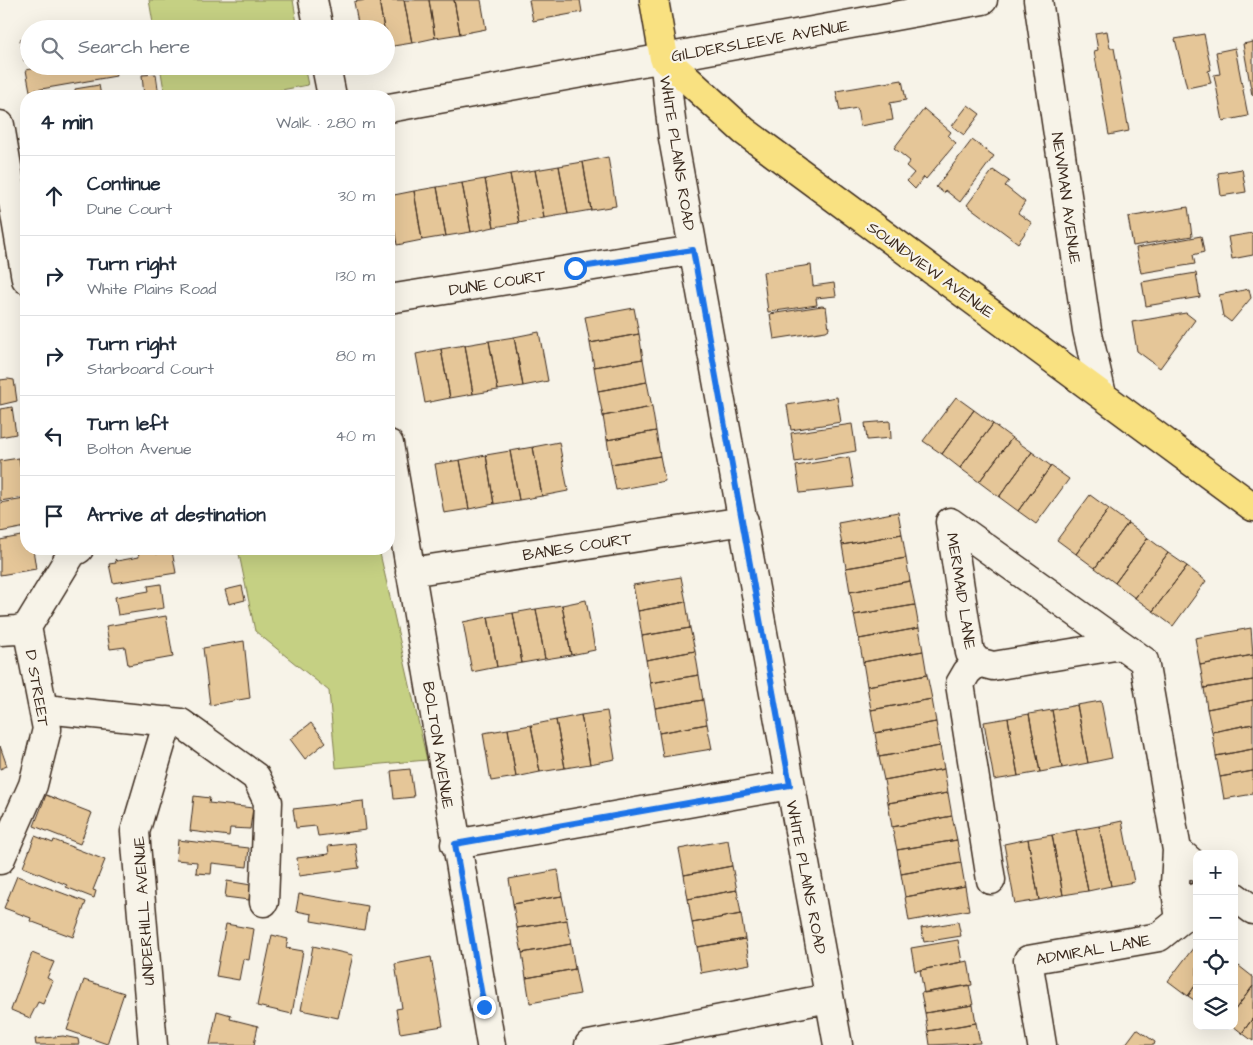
<!DOCTYPE html>
<html lang="en">
<head>
<meta charset="utf-8">
<style>
	:root { --surface:#fff; --page:#f6f6f7; --text:#1f2937; --muted:#747a83; --line:#e0e1e3 }
	body { margin:0; font-family:"Architects Daughter",sans-serif; background:var(--page); color:var(--text) }
	.controls { position:absolute; right:15px; bottom:15px; display:grid; overflow:hidden; border-radius:10px; box-shadow:0 5px 20px #0002 }
	.controls button { width:45px; height:45px; display:grid; place-items:center; padding:0; border:0; border-bottom:1px solid var(--line); background:var(--surface); color:var(--text); font:25px sans-serif }
	.stop { position:absolute; width:15px; height:15px; margin:-11px; border:4px solid #1a73e8; border-radius:50%; background:#fff }
	.stop.end { background:#1a73e8; border-color:#fff; box-shadow:0 1px 5px #0008 }
	.list { margin:0; padding:0; list-style:none }
	h2 { display:flex; justify-content:space-between; align-items:center; height:65px; margin:0; padding:0 20px; font-size:21px }
	h2 small { font-size:16px; font-weight:400; color:var(--muted) }
	.list li { display:grid; grid-template-columns:32px 1fr auto; gap:15px; align-items:center; box-sizing:border-box; height:80px; padding:0 20px; border-top:1px solid var(--line) }
	.list b { display:block; font-size:19px; white-space:nowrap }
	.list p { margin:0; font-size:16px; white-space:nowrap; color:var(--muted) }
	.list em { font-size:16px; font-style:normal; color:var(--muted) }
	.icon { flex:none; width:28px; height:28px; fill:none; stroke:currentColor; stroke-width:2; stroke-linecap:round; stroke-linejoin:round }
	.map { position:relative; flex:none; width:1253px; height:1045px; overflow:hidden }
	.search { position:absolute; background:var(--surface); box-shadow:0 5px 20px #0002; left:20px; top:20px; width:375px; height:55px; display:flex; align-items:center; gap:12px; box-sizing:border-box; padding:0 18px; border-radius:28px; color:var(--muted); font-size:19px }
	.panel { position:absolute; background:var(--surface); box-shadow:0 5px 20px #0002; left:20px; top:90px; width:375px; height:465px; border-radius:20px }
	.map>svg:first-child { display:block }
	.green { fill:#c5d083; stroke:#807d50 }
	.building { fill:#e5c698; stroke:#3b2a1e }
	.lines { fill:none; stroke-linecap:round; stroke-linejoin:round }
	.minor-casing { stroke:#3b2a1e; stroke-width:31 }
	.major-casing { stroke:#3b2a1e; stroke-width:31 }
	.minor { stroke:#f7f3e8; stroke-width:28 }
	.major { stroke:#f9e181; stroke-width:28 }
	.route { stroke:#1a73e8; stroke-width:6 }
	.labels { text-anchor:middle; stroke-width:4.5; stroke-linejoin:round; paint-order:stroke }
	.street-label { font-size:16px; fill:#3b2a1e; stroke:#f7f3e8 }
</style>
</head>
<body>
<div class="map">
<svg width="1253" height="1045" viewBox="0 0 1253 1045">
	<rect width="100%" height="100%" fill="#f7f3e8"/>
	<filter id="ink" filterUnits="userSpaceOnUse"><feTurbulence type="fractalNoise" baseFrequency=".02" numOctaves="2"/><feDisplacementMap in="SourceGraphic" scale="10" xChannelSelector="R" yChannelSelector="G"/><feConvolveMatrix kernelMatrix="1 2 1 2 8 2 1 2 1" color-interpolation-filters="sRGB"/></filter>
	<g filter="url(#ink)">
		<!-- green -->
		<path class="green" d="M149,0H293L298,29H154Z
			M160,66H304L308,85L250,96H165Z
			M238,549H379L427,760L336,768L329,691L255,631Z"/>
		<!-- building -->
		<path class="building" d="M366,0H379L384,29H359L354,2Z
			M379,0H404L412,43L387,47L386,29H384Z
			M404,0H429L435,38L412,43Z
			M429,0H454L460,34L435,38Z
			M454,0H481L486,29L460,34Z
			M529,0H580L582,12L533,21Z
			M1107,31L1110,48H1114L1129,131L1109,135L1094,51L1098,50L1095,33Z
			M1204,34L1211,70L1208,71L1211,83L1187,88L1175,39Z
			M29,39V61H24L20,40Z
			M1253,42V95H1252L1243,44Z
			M1235,48L1248,116L1223,121L1214,75L1220,74L1216,52Z
			M48,66H114L116,76L30,91L26,70Z
			M156,74L159,96H144L142,75Z
			M902,80L906,100L890,103L893,120L860,126L857,108L840,111L836,91Z
			M99,85L101,96H72H76L75,89Z
			M968,105L980,114L964,135L952,126Z
			M924,109L951,132L948,136L956,143L926,179L924,177L915,189L907,181L914,173L906,166L910,161L894,148Z
			M972,140L994,156L960,202L945,190L944,193L936,187Z
			M608,157L616,206L591,210L583,162Z
			M583,162L591,210L568,214L559,166Z
			M559,166L568,214L544,218L535,170Z
			M1242,169L1246,192L1221,196L1218,173Z
			M535,170L544,218L519,223L510,174Z
			M993,170L1009,181L1005,186L1025,202L1018,213L1032,223L1018,243L967,205Z
			M510,174L519,223L494,227L485,179Z
			M485,179L494,227L471,232L462,183Z
			M462,183L471,232L446,236L437,187Z
			M437,187L446,236L422,240L414,191Z
			M414,191L422,240L397,245L389,196Z
			M1188,207L1192,236L1133,246L1128,217Z
			M1253,233V255L1232,259L1228,237Z
			M1201,236L1204,252L1193,255L1195,264L1141,273L1136,248Z
			M811,265L813,286L834,283L836,296L816,298L817,305L768,312L763,272Z
			M1196,273L1200,297L1146,306L1142,282Z
			M1249,289L1251,298L1231,322L1223,316L1219,295Z
			M822,306L826,307L829,329L826,331L774,339L770,314Z
			M634,308L639,334L590,343L585,317Z
			M1186,313L1195,320L1160,368L1137,351L1132,322Z
			M539,332L548,381L523,386L514,337Z
			M639,334L643,359L594,367L590,343Z
			M514,337L523,386L498,390L489,341Z
			M489,341L498,390L473,394L465,345Z
			M465,345L473,394L450,398L441,349Z
			M441,349L450,398L425,403L416,354Z
			M643,359L647,382L598,391L594,367Z
			M8,379L14,380L17,401L0,405V380Z
			M647,382L652,407L603,416L598,391Z
			M837,397L841,422L791,430L787,405Z
			M956,397L974,410L942,454L923,441Z
			M12,407L16,434L0,437V409Z
			M652,407L656,431L607,440L603,416Z
			M974,410L993,424L960,468L942,454Z
			M890,421L891,438L867,440L865,423Z
			M852,424L856,451L795,462L791,433Z
			M993,424L1012,438L979,482L960,468Z
			M656,431L660,456L611,464L607,440Z
			M1012,438L1032,452L999,497L979,482Z
			M559,442L568,491L542,496L533,447Z
			M533,447L542,496L519,500L510,451Z
			M510,451L519,500L494,504L486,455Z
			M1032,452L1051,466L1018,511L999,497Z
			M486,455L494,504L469,509L460,460Z
			M660,456L665,481L616,490L611,464Z
			M849,457L854,487L800,493L796,466Z
			M19,458L25,497L0,501V461Z
			M460,460L469,509L444,513L435,464Z
			M1051,466L1069,479L1036,524L1018,511Z
			M1090,495L1109,509L1076,554L1057,540Z
			M25,499L26,527L0,532V503Z
			M1109,509L1128,523L1095,568L1076,554Z
			M898,512L902,534L842,545L838,523Z
			M1128,523L1148,538L1115,583L1095,568Z
			M902,534L906,558L846,568L842,545Z
			M26,535V549H33L36,569L0,575V540Z
			M1148,538L1168,553L1135,598L1115,583Z
			M155,549L156,554L172,551L176,573L113,583L109,564L116,563L115,559L117,561L139,557L138,550Z
			M1168,553L1187,566L1153,611L1135,598Z
			M906,558L910,581L850,592L846,568Z
			M1187,566L1206,581L1173,626L1153,611Z
			M681,577L686,602L638,611L633,585Z
			M910,581L915,605L854,615L850,592Z
			M161,584L164,608L118,615L115,597L149,591L148,586Z
			M242,586L245,600L229,604L225,590Z
			M586,600L595,650L571,655L562,605Z
			M686,602L690,628L642,636L638,611Z
			M562,605L571,655L545,659L536,609Z
			M915,605L919,628L859,639L854,615Z
			M536,609L545,659L522,663L513,613Z
			M513,613L522,663L497,667L488,617Z
			M166,616L173,657L128,665L125,647L110,649L106,626Z
			M488,617L497,667L472,672L463,622Z
			M690,628L695,651L646,660L642,636Z
			M919,628L923,651L863,662L859,639Z
			M1251,628L1253,655L1200,665L1195,638Z
			M244,641L250,698L210,705L203,648Z
			M695,651L699,675L650,683L646,660Z
			M923,651L927,675L867,686L863,662Z
			M1253,655V680L1204,688L1200,665Z
			M699,675L703,700L655,708L650,683Z
			M927,675L932,699L871,710L867,686Z
			M1253,680V700L1207,709L1204,688Z
			M932,699L936,722L875,733L871,710Z
			M703,700L707,724L659,733L655,708Z
			M1253,700V724L1212,732L1207,709Z
			M1101,701L1112,758L1088,763L1077,705Z
			M1077,705L1088,763L1062,768L1052,710Z
			M1052,710L1062,768L1040,772L1029,714Z
			M607,711L615,759L590,764L581,715Z
			M1029,714L1040,772L1018,776L1008,718Z
			M581,715L590,764L565,768L556,720Z
			M1008,718L1018,776L994,780L984,722Z
			M556,720L565,768L540,772L531,725Z
			M936,722L940,746L879,757L875,733Z
			M311,723L326,742L305,759L290,739Z
			M707,724L712,749L663,757L659,733Z
			M1253,724V749L1216,756L1212,732Z
			M531,725L540,772L516,777L508,729Z
			M508,729L516,777L491,781L483,733Z
			M0,746L7,766L0,769Z
			M940,746L944,769L884,780L879,757Z
			M1253,749V771L1220,777L1216,756Z
			M410,769L414,797L394,799L391,771Z
			M944,769L948,793L888,803L884,780Z
			M1253,771V794L1224,799L1220,777Z
			M948,793L952,816L892,827L888,803Z
			M46,795L92,813L80,844L34,826Z
			M194,796L210,798L209,803L253,808L250,829L230,828L229,836L190,831Z
			M363,801L366,830L318,836L316,826L296,828L293,809Z
			M952,816L957,840L897,850L892,827Z
			M1122,821L1134,882L1111,886L1099,826Z
			M1099,826L1111,886L1088,891L1076,830Z
			M1076,830L1088,891L1063,895L1052,835Z
			M1052,835L1063,895L1039,900L1028,839Z
			M35,836L53,843L54,840L105,860L93,890L96,891L94,898L66,887L67,885L23,867Z
			M1028,839L1039,900L1015,904L1004,844Z
			M178,840L249,848L247,867L212,863L211,874L196,873L197,862L176,860Z
			M728,840L732,866L684,875L679,849Z
			M957,840L961,863L901,874L897,850Z
			M355,843L359,868L299,876L297,858L329,854L328,846Z
			M961,863L965,886L905,897L901,874Z
			M732,866L737,890L688,899L684,875Z
			M558,870L562,896L513,904L509,879Z
			M17,876L86,902L73,937L30,921L31,918L4,908Z
			M227,881L251,885L249,900L225,897Z
			M965,886L969,910L909,921L905,897Z
			M737,890L741,914L692,923L688,899Z
			M299,894L368,906L364,930L311,921L312,914L296,911Z
			M562,896L567,920L517,928L513,904Z
			M741,914L745,939L697,947L692,923Z
			M567,920L571,944L522,953L517,928Z
			M958,922L961,936L924,942L921,928Z
			M226,924L254,929L249,960L243,959L239,980L216,976Z
			M272,935L288,939L286,948L303,951L292,1014L257,1006Z
			M745,939L750,964L701,973L697,947Z
			M958,940L962,962L915,971L911,948Z
			M1197,943V983L1188,996L1168,981Z
			M571,944L575,969L526,978L522,953Z
			M313,946L353,955L338,1018L301,1010Z
			M32,953L54,962L47,978L53,981L43,1004L38,1002L30,1018L11,1010Z
			M431,957L443,1026L400,1033L396,1009L402,1008L395,964Z
			M968,961L972,985L924,993L920,970Z
			M1239,966L1253,977V986L1234,1011V972Z
			M575,969L580,994L530,1003L526,978Z
			M84,980L124,993L107,1044L67,1030Z
			M1197,983V1002L1188,996Z
			M969,985L973,1005L925,1013L921,993Z
			M1253,986V1018L1242,1033L1233,1026L1234,1011Z
			M973,1005L976,1023L928,1031L925,1013Z
			M217,1011L231,1015L230,1019L258,1026L254,1045H210Z
			M1253,1018V1041L1242,1033Z
			M976,1023L980,1043L930,1045L928,1031Z
			M1137,1029L1155,1042L1154,1045H1125Z
			M63,1036L78,1039L79,1045H36L35,1039Z"/>
		<g class="lines">
			<defs>
				<path id="minor" d="M313,0L319,29
					M1038,0L1087,330L1102,395
					M664,58L673,138L838,1045
					M326,66L332,96
					M389,108L983,0
					M0,125L26,279
					M389,299L693,250
					M389,444L491,1045
					M410,572L744,521
					M0,631L17,630L27,627L72,553L79,549
					M1121,645L993,666L978,662L970,653L950,522L1144,661L1177,850L1197,867
					M978,662L967,672L960,684L991,880
					M45,709L181,723L256,777L268,802L264,902
					M455,844L790,785
					M1177,850L1175,884L1180,920
					M0,860L33,785L47,729L27,627
					M1234,896L1253,910
					M153,1045L135,832L168,721
					M589,1045L829,998
					M1042,1045L1028,960L1159,937L1180,920L1197,897"/>
				<path id="major" d="M654,0L664,58L744,131L1253,507"/>
			</defs>
			<!-- minor casing -->
			<use href="#minor" class="minor-casing"/>
			<!-- major casing -->
			<use href="#major" class="major-casing"/>
			<!-- minor -->
			<use href="#minor" class="minor"/>
			<!-- major -->
			<use href="#major" class="major"/>
		</g>
	</g>
	<g class="lines" filter="url(#ink)">
		<!-- route -->
		<path class="route" d="M484,1007L455,844L790,785L693,250L575,268"/>
	</g>
	<g class="labels">
		<!-- street labels -->
		<g class="street-label">
			<text transform="translate(760 40) rotate(-10)" y="6">GILDERSLEEVE AVENUE</text>
			<text transform="translate(678 153) rotate(81)" y="6">WHITE PLAINS ROAD</text>
			<text transform="translate(1067 198) rotate(82)" y="6">NEWMAN AVENUE</text>
			<text transform="translate(931 269) rotate(36)" y="6">SOUNDVIEW AVENUE</text>
			<text transform="translate(497 282) rotate(-9)" y="6">DUNE COURT</text>
			<text transform="translate(577 546) rotate(-9)" y="6">BANES COURT</text>
			<text transform="translate(962 591) rotate(81)" y="6">MERMAID LANE</text>
			<text transform="translate(38 688) rotate(80)" y="6">D STREET</text>
			<text transform="translate(439 745) rotate(81)" y="6">BOLTON AVENUE</text>
			<text transform="translate(807 877) rotate(79)" y="6">WHITE PLAINS ROAD</text>
			<text transform="translate(143 911) rotate(-94)" y="6">UNDERHILL AVENUE</text>
			<text transform="translate(1093 949) rotate(-10)" y="6">ADMIRAL LANE</text>
		</g>
	</g>
</svg>
<div class="controls">
<button>+</button>
<button>−</button>
<button><svg class="icon" aria-label="locate" viewBox="0 0 24 24"><circle cx="12" cy="12" r="6"/><path d="M12 2v4M12 18v4M2 12h4M18 12h4"/></svg></button>
<button><svg class="icon" aria-label="layers" viewBox="0 0 24 24"><path d="M12 4l9 5-9 5-9-5zM3 14l9 5 9-5"/></svg></button>
</div>
<div class="stop" style="left:575px;top:268px"></div>
<div class="stop end" style="left:484px;top:1007px"></div>
<div class="search"><svg class="icon" aria-label="search" viewBox="0 0 24 24"><circle cx="10" cy="10" r="6"/><path d="M15 15l6 6"/></svg>Search here</div>
<section class="panel">
<h2>4 min<small>Walk · 280 m</small></h2>
<ul class="list">
<li><svg class="icon" aria-label="ahead" viewBox="0 0 24 24"><path d="M12 20V5M6 11l6-6 6 6"/></svg><div><b>Continue</b><p>Dune Court</p></div><em>30 m</em></li>
<li><svg class="icon" aria-label="right" viewBox="0 0 24 24"><path d="M7 20v-9h11M14 6l5 5-5 5"/></svg><div><b>Turn right</b><p>White Plains Road</p></div><em>130 m</em></li>
<li><svg class="icon" aria-label="right" viewBox="0 0 24 24"><path d="M7 20v-9h11M14 6l5 5-5 5"/></svg><div><b>Turn right</b><p>Starboard Court</p></div><em>80 m</em></li>
<li><svg class="icon" aria-label="left" viewBox="0 0 24 24"><path d="M17 20v-9H6M10 6l-5 5 5 5"/></svg><div><b>Turn left</b><p>Bolton Avenue</p></div><em>40 m</em></li>
<li><svg class="icon" aria-label="arrive" viewBox="0 0 24 24"><path d="M6 21V4h12l-3 4 3 4H6"/></svg><div><b>Arrive at destination</b></div></li>
</ul>
</section>
</div>
</body>
</html>
